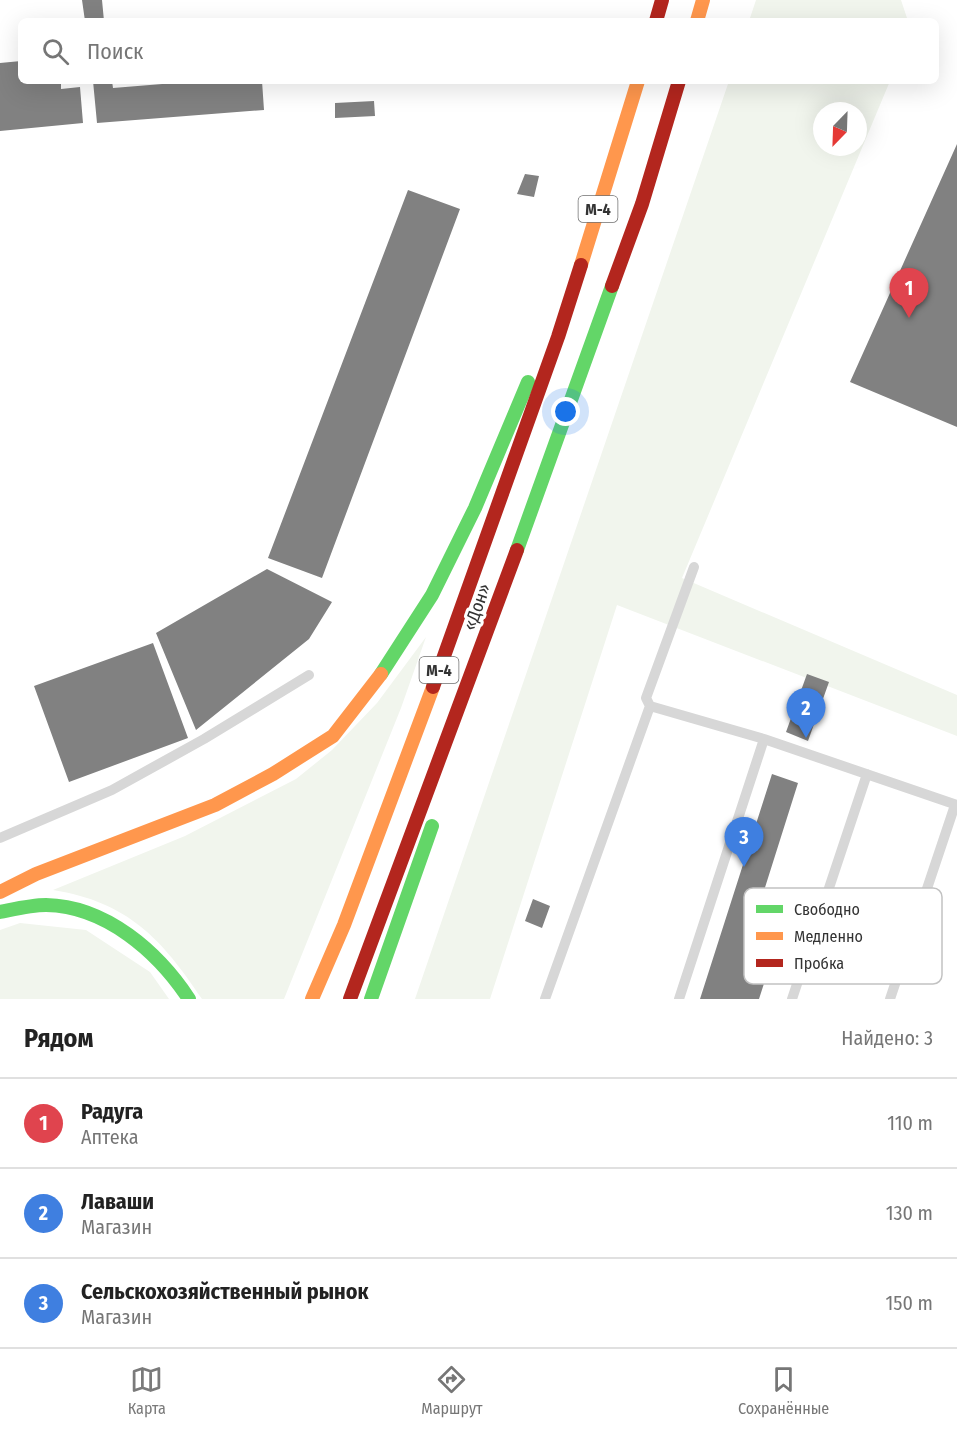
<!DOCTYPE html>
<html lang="ru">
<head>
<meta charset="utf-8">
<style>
	:root { --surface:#fff; --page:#f6f6f6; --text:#222; --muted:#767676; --line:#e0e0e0; --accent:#7a7a7a }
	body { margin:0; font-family:"Fira Sans Condensed",sans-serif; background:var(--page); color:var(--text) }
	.compass { position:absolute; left:813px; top:102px; width:54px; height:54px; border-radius:50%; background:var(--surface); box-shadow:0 6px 24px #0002; rotate:203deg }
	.you { position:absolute; left:566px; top:412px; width:21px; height:21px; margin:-15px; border:4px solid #fff; border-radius:50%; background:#1a73e8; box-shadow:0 0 0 9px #1a73e833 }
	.badge { display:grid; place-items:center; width:39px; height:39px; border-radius:50%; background:var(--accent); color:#fff; font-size:20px; font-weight:700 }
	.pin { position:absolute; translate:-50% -50px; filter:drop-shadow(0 2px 3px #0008) }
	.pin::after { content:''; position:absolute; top:32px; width:21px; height:18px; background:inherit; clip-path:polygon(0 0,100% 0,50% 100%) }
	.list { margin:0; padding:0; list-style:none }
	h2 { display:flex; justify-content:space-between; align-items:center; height:78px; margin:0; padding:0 24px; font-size:26px }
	h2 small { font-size:20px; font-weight:400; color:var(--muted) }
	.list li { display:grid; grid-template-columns:39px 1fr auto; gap:18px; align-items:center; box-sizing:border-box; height:90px; padding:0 24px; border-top:2px solid var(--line) }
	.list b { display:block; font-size:22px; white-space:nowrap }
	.list p { margin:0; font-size:20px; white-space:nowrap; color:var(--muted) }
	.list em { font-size:20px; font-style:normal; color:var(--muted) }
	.icon { flex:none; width:33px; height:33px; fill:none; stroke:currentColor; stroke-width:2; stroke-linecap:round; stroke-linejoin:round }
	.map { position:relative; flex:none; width:957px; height:999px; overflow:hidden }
	.search { position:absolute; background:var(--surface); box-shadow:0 6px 24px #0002; left:18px; right:18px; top:18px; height:66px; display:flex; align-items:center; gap:15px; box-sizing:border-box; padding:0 21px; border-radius:9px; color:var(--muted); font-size:22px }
	.sheet { height:348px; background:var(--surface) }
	nav { display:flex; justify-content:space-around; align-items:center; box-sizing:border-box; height:84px; border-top:2px solid var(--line); background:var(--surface); font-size:16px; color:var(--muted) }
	nav a { display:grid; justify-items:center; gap:3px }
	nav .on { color:var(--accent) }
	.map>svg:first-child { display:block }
	.green { fill:#f1f5ed; fill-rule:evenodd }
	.building { fill:#818181 }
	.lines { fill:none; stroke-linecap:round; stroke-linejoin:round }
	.lane { stroke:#d7d7d7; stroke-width:10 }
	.fast { stroke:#63d668; stroke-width:14 }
	.slow { stroke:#ff974d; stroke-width:14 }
	.jam { stroke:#b3261e; stroke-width:14 }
	.labels { text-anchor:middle; stroke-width:6; stroke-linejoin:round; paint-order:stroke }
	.shield { fill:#fff; stroke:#707070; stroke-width:1.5 }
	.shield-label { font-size:16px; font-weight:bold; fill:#333 }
	.street-label { font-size:18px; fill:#333; stroke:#fff }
	.key { fill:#fff; stroke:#c2c2c2; stroke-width:1.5 }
	.key-label { font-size:16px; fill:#333 }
</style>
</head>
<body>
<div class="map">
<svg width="957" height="999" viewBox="0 0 957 999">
	<rect width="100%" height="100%" fill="#fff"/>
	<!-- green -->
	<path class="green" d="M756,0H901L908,21H749Z
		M729,81H890L682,578L957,695V736L617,605L490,999H415ZM822,111H858V147H822Z
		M426,637L401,708L284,999H202C162,939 128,902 53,890L185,836L296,779L332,750L377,703Z
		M20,923L86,930L150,972L169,999H0V930Z"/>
	<!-- building -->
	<path class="building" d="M82,0H102L104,21H85Z
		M21,61V81H61V89L80,87L83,123L0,131V63Z
		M93,81H112L113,88L199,81H262L264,110L97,123Z
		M374,101L375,116L335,118V103Z
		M957,144V427L850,382Z
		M525,174L539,176L534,197L517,194Z
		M408,190L460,209L322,578L268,558Z
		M267,569L332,602L309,639L196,730L156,633Z
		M153,643L188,738L69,782L34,686Z
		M807,674L829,682L808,741L786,732Z
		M772,774L798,783L749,938L776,946L759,999H700Z
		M533,899L550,906L542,928L525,921Z"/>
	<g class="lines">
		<!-- lane -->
		<path class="lane" d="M650,706L764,739L957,805
			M0,838L112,790L204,739L309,675
			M545,999L650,706L646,698L694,567
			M679,999L764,739
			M792,999L867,774
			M890,999L955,805"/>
		<!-- fast -->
		<path class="fast" d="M517,550L612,286
			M381,674L432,595L475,508L528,382
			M0,912C15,909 31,905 46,905C106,906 158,952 189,999
			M371,999L432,826"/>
		<!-- slow -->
		<path class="slow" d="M697,21L703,0
			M581,265L638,81
			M0,892L36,874L215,805L273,774L333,736L381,674
			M312,999L344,925L433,687"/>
		<!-- jam -->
		<path class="jam" d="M656,21L662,0
			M612,286L642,204L679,81
			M433,687L558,337L581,265
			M350,999L517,550"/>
	</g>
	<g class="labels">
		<!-- shield labels -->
		<g class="shield">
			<rect x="578.5" y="196" width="39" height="26" rx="4.5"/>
			<rect x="419.5" y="657" width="39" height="26" rx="4.5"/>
		</g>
		<g class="shield-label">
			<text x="598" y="215">М-4</text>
			<text x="439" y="676">М-4</text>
		</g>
		<!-- street labels -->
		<g class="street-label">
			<text transform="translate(477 607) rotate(-70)" y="6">«Дон»</text>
		</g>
	</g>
	<!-- legend -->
	<rect x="744" y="888" width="198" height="96" rx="9" class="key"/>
	<rect x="756" y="905" width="27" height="8" fill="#63d668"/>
	<rect x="756" y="932" width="27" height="8" fill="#ff974d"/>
	<rect x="756" y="959" width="27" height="8" fill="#b3261e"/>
	<g class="key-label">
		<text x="794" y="915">Свободно</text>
		<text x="794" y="942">Медленно</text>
		<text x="794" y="969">Пробка</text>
	</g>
</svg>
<svg class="compass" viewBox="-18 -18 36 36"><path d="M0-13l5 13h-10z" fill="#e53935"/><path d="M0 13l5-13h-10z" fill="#767676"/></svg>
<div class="you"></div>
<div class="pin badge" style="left:909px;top:318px;background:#e0444e">1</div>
<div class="pin badge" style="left:806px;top:738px;background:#3f7fe0">2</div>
<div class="pin badge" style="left:744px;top:867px;background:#3f7fe0">3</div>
<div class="search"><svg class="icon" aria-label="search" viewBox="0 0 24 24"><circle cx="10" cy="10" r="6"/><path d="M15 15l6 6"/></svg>Поиск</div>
</div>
<section class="sheet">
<h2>Рядом<small>Найдено: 3</small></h2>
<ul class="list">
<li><span class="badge" style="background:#e0444e">1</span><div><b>Радуга</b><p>Аптека</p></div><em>110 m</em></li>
<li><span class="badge" style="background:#3f7fe0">2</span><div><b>Лаваши</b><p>Магазин</p></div><em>130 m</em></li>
<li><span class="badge" style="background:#3f7fe0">3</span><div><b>Сельскохозяйственный рынок</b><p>Магазин</p></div><em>150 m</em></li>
</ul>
</section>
<nav>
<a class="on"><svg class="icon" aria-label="map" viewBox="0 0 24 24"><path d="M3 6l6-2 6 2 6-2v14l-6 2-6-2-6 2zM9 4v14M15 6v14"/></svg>Карта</a>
<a><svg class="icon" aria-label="directions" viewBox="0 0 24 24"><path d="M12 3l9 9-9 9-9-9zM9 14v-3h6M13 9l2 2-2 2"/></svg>Маршрут</a>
<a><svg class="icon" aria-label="saved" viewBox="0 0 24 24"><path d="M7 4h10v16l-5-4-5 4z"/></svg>Сохранённые</a>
</nav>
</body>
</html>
